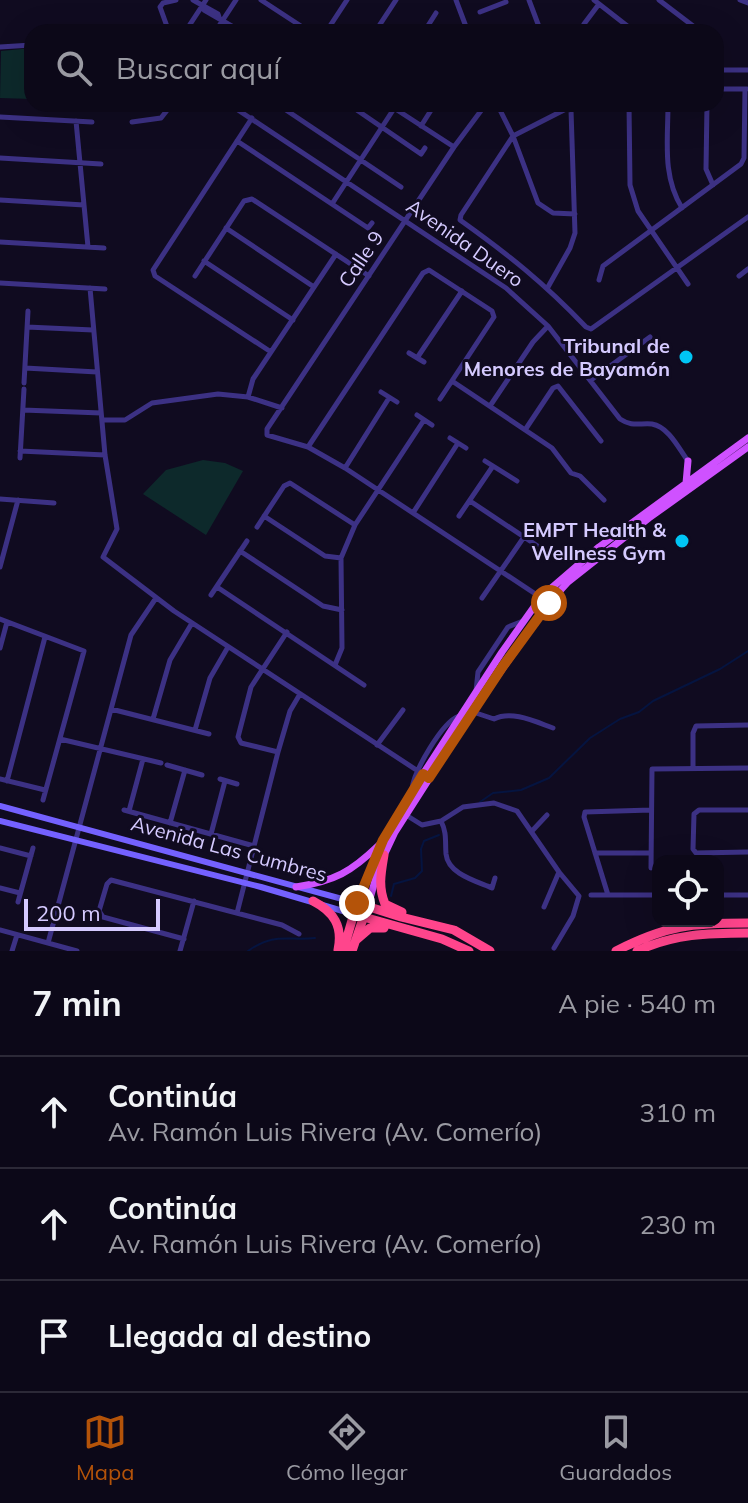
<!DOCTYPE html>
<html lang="es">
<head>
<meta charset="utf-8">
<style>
	:root { --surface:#0c0818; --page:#1a1625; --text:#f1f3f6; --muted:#9a9aa2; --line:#2c2937; --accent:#b45309 }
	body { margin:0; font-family:Mulish,sans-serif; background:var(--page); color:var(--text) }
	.controls { position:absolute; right:24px; bottom:24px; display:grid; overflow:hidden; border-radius:16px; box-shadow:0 8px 32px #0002 }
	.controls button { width:72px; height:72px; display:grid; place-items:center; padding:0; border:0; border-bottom:2px solid var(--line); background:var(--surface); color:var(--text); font:40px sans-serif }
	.scale { position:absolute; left:24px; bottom:20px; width:136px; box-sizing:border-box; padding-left:8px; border:4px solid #d5caff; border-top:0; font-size:22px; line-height:28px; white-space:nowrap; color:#d5caff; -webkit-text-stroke:6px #100b20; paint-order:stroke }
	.stop { position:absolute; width:24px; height:24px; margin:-18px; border:6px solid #b45309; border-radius:50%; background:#fff }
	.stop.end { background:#b45309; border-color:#fff; box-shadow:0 2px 8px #0008 }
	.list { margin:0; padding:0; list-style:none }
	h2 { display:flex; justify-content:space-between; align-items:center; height:104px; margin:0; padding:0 32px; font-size:34px }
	h2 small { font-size:26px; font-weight:400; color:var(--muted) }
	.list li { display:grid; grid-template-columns:52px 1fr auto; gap:24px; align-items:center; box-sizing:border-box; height:112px; padding:0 32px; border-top:2px solid var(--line) }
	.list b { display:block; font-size:30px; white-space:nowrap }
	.list p { margin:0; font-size:26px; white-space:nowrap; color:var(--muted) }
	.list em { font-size:26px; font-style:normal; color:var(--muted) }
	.icon { flex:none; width:44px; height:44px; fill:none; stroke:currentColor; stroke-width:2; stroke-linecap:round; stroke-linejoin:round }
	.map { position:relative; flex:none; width:748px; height:951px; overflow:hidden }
	.search { position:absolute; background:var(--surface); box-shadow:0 8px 32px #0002; left:24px; right:24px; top:24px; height:88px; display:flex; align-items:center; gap:20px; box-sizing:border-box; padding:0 28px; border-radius:24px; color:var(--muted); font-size:30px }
	.sheet { height:440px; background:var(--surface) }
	nav { display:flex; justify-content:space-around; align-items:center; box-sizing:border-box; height:112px; border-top:2px solid var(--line); background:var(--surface); font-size:22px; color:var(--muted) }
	nav a { display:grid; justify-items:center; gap:4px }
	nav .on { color:var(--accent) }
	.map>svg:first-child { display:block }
	.green { fill:#0d292b }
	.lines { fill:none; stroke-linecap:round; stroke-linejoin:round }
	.stream { stroke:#051440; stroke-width:2 }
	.street { stroke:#3c3184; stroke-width:5 }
	.secondary { stroke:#7461ff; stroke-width:6 }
	.primary { stroke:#cf51ff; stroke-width:7 }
	.highway { stroke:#ff458c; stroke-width:9 }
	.route { stroke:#b45309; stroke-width:10 }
	.poi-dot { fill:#00c5f5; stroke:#100b20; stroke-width:3 }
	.labels { text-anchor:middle; stroke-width:6; stroke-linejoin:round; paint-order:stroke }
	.street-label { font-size:20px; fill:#d5caff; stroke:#100b20 }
	.poi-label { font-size:20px; font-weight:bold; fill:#d5caff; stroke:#100b20; text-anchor:end }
</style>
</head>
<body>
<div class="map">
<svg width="748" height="951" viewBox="0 0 748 951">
	<rect width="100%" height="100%" fill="#100b20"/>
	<!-- green -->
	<path class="green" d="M32,48V99L0,98L1,51Z
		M203,460L225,463L243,471L206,535L143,494L166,470Z"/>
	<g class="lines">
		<!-- stream -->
		<path class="stream" d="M480,802L493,793L521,790L549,778L590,738L620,719L639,712L653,701L720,669L748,651
			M391,896L394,884L415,878L422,871L421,849L424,841L439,835
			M248,951C275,932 286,941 315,938"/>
		<!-- street -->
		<path class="street" d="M193,0L218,14L219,17
			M261,0L310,32
			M456,0L468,32
			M529,0L541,32
			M594,0L635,32
			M659,0L701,32
			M740,0L748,3
			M203,7L204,10L242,32
			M480,12L506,2
			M584,24L599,4
			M169,32L160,7L163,3L176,0
			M185,32L206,0
			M215,32L236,0
			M326,32L347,0
			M375,32L396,0
			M424,32L436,13
			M716,45L719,51L720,70
			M0,47L32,45
			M716,70H748
			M716,89H747
			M229,104L506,288L548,326L620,419C632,427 639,423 652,424C669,427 679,449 688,461
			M277,104L401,187
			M348,104L421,154L425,148
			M486,104L454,147L267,429V435L308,447L345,468L549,603
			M497,104L513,136L538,203L553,213L575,214
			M629,104L630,185L638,211L688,284
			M668,104C668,140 662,176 682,208
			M707,104L706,169L713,185
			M394,108L454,147
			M0,117L92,122
			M252,118L153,270L155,276L271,352
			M76,121L88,247
			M132,122L161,118L172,104
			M421,126L435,104
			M237,141L368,228L372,223
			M0,158L101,164
			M0,200L84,205
			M332,204L397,104
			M226,228L314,287
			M0,242L104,248
			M204,261L293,320
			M195,276L244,201L252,199L369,276
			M739,276L748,269
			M599,280L603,266L741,164L744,158L745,89
			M0,283L105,289
			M548,287L570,248L575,233L571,110L566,109L513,136L461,215L460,220C509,255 544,283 586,327L591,329L748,217
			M90,288L105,455L117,529L103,557L174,611L424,775
			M27,327L93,330
			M409,353L424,362
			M417,358L462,291
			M25,368L97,372
			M591,380L650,337
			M452,381L552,448L571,473L580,476L604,500
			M24,383L28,311
			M381,392L397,402
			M248,397L253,379L336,254
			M490,406L533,342L548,326
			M23,410L101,413
			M417,415L432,425
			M102,420H125L152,403L218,394L248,397L282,408
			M525,430L553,388L558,386L601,441
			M450,438L466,448
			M308,447L423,273L429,270L492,311L494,317L440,399
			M20,451L105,455
			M20,458L24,389
			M485,461L517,481
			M345,468L389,398
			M0,499L54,503
			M470,501L557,559
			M413,513L458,443
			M264,516L325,556L341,558
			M459,516L493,466
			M257,527L284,486L290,483L355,525
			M240,551L323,606L342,610
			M0,567L18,500
			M217,587L364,685
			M211,595L247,541
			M482,598L524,537
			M0,619L84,651L43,800
			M0,648L7,622
			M335,665L342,648L341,558L355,525L424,420
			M476,691L478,672L508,627L523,621
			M111,709L209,734
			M473,712L494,719C512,710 536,722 553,728
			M153,719L170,660L192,623
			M195,730L210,678L228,647
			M60,739L161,763
			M377,745L403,710
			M278,752L241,743L238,737L251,687L287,632
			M167,765L202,775
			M693,768V733L696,726L748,725
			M0,779L45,790
			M220,779L237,784
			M7,781L45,637
			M412,789C414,771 442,722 459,716
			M124,810L254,846
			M748,810H699L694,814L693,849L696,853L748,852
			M129,811L143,759
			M406,815L422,825L441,821L463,807L494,803L517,811L559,872L579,896L573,916L554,948
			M441,821C447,833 445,841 446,854C448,874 476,881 492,888L495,878
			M170,823L185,770
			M532,831L547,815
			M211,834L225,781
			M0,848L31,856
			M595,853H651
			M651,868L652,769L748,768
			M0,888L20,893
			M591,895H658
			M608,895L584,817L585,812L651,810
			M718,895H748
			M18,902L33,848
			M544,907L559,872
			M237,913L278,752L290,711L300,694
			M0,930L77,951
			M184,939L103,917L99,911L107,884L111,880L282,925L299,934
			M48,943L131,635L156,598
			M12,951L17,935
			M180,951L194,901"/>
		<!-- secondary -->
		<path class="secondary" d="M0,806L357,903
			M0,821L261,887L353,914"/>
		<!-- primary -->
		<path class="primary" d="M686,483L688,461
			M296,887C335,881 351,872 379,845
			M357,903L383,840L423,774L502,652L541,597L599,547L748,438
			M368,906L379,866L395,832L472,712L549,603L568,582L649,518L748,447"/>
		<!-- highway -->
		<path class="highway" d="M384,855C381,873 378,887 385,904L402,912
			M313,901C334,912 343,926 338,950
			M353,914L442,939L469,951
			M356,940L370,928H384
			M343,951L357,903L401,917L454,930L490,951
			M352,951L365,913
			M616,951C667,925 692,923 748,923
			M637,951C674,934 708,933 748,933"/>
	</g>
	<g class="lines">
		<!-- route -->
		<path class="route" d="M357,903L383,840L423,774L429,778L503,666L549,603"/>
	</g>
	<!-- markers -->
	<g class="poi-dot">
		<circle cx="686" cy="357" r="8"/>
		<circle cx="682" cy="541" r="8"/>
	</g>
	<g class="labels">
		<!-- street labels -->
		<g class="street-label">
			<text transform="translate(465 243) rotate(35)" y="7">Avenida Duero</text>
			<text transform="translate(361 259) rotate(-56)" y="7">Calle 9</text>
			<text transform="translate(229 849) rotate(15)" y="7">Avenida Las Cumbres</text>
		</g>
		<!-- poi labels -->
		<g class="poi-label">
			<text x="670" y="353">Tribunal de<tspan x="670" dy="23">Menores de Bayamón</tspan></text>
			<text x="666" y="537">EMPT Health &amp;<tspan x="666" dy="23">Wellness Gym</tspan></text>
		</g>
	</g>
</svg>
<div class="controls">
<button><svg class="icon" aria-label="locate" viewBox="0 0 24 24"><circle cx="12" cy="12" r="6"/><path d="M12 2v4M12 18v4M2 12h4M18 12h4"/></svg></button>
</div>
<div class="scale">200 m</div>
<div class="stop" style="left:549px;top:603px"></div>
<div class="stop end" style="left:357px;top:903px"></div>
<div class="search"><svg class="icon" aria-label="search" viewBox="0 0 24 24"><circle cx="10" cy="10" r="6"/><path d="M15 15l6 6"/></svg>Buscar aquí</div>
</div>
<section class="sheet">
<h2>7 min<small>A pie · 540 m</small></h2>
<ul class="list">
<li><svg class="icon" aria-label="ahead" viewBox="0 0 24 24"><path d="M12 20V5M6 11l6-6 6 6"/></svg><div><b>Continúa</b><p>Av. Ramón Luis Rivera (Av. Comerío)</p></div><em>310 m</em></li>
<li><svg class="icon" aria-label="ahead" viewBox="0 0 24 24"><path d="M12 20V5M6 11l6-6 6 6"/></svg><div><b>Continúa</b><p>Av. Ramón Luis Rivera (Av. Comerío)</p></div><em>230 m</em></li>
<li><svg class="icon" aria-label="arrive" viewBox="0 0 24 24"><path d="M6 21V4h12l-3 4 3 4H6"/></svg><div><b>Llegada al destino</b></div></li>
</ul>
</section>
<nav>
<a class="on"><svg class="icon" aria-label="map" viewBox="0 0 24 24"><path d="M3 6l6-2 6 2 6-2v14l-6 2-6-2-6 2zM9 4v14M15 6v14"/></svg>Mapa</a>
<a><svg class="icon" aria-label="directions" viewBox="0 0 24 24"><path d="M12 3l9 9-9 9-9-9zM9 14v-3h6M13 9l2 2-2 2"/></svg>Cómo llegar</a>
<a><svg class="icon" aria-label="saved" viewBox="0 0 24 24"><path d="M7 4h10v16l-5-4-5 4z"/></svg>Guardados</a>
</nav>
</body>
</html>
